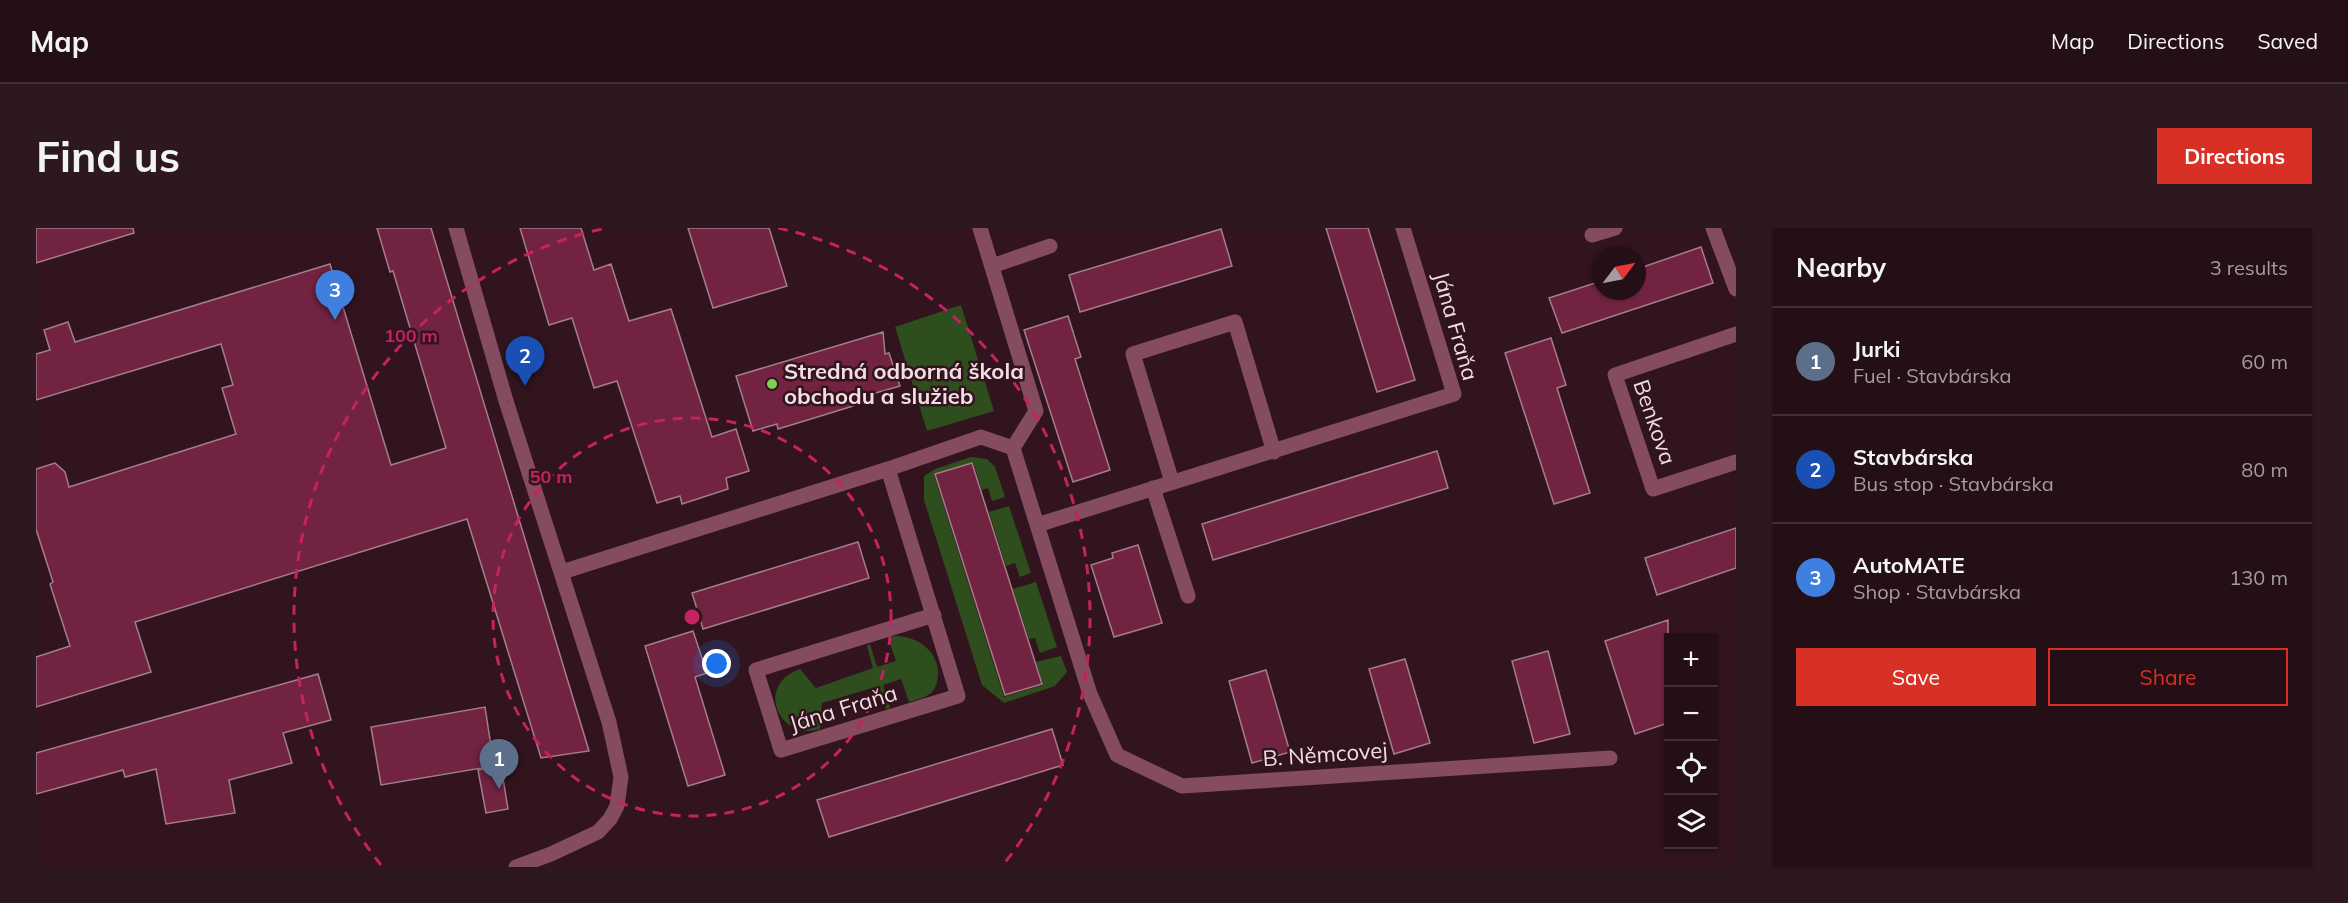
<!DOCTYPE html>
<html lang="en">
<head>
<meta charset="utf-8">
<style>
	:root { --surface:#250f16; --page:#2d181f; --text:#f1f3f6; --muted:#a39ca1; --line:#422f35; --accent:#d93025 }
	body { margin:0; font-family:Mulish,sans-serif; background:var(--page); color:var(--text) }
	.controls { position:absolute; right:18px; bottom:18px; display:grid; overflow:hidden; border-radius:0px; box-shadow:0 2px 4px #0004 }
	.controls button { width:54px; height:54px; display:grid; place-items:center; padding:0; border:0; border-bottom:2px solid var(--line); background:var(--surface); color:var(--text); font:30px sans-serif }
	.compass { position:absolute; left:1556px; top:18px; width:54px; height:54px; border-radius:50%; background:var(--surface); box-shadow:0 2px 4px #0004; rotate:58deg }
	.you { position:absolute; left:681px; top:436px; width:21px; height:21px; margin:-15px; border:4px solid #fff; border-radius:50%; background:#1a73e8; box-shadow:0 0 0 9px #1a73e833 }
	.badge { display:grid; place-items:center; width:39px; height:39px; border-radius:50%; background:var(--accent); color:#fff; font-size:20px; font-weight:700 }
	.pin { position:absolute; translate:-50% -50px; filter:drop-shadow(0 2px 3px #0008) }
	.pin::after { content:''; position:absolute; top:32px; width:21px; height:18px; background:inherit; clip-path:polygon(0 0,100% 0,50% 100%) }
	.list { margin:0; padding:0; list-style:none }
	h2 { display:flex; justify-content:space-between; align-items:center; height:78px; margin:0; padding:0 24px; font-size:26px }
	h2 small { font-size:20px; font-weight:400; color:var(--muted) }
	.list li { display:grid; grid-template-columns:39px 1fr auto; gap:18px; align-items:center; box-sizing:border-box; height:108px; padding:0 24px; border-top:2px solid var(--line) }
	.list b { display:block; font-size:22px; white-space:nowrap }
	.list p { margin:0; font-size:20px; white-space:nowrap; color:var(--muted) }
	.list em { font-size:20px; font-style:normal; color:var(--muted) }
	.actions { display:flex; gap:12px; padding:18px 24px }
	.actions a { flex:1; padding:14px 0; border:2px solid var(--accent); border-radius:0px; text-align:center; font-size:21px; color:var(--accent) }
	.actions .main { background:var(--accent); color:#fff }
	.icon { flex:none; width:33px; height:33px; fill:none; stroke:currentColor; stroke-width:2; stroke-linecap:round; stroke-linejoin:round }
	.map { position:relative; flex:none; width:1700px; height:639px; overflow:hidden; border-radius:0px }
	header { display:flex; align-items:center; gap:36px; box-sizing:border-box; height:84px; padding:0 30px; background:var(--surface); border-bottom:2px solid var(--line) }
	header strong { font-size:28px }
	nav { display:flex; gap:33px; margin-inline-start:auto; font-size:21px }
	.intro { display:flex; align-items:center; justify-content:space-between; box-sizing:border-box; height:144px; padding:0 36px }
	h1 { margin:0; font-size:42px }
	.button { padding:15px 27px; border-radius:0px; background:var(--accent); color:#fff; font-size:21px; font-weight:700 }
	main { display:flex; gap:36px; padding:0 36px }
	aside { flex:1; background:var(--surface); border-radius:0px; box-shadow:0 2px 4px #0004 }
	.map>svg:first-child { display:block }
	.green { fill:#2e4e1d }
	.building { fill:#722341; stroke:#a37e88; stroke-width:1.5 }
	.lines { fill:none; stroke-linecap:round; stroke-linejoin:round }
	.street { stroke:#844c5e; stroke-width:15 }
	.ring { fill:none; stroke:#c42262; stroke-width:3; stroke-dasharray:10 8 }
	.poi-dot { fill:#80d051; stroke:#31141e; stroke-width:2 }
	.labels { text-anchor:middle; stroke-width:5; stroke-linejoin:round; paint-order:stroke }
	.street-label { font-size:22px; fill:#f2dde2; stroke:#31141e }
	.poi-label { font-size:22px; font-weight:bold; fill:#f2dde2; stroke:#31141e; text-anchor:start }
	.centre { fill:#c42262; stroke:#31141e; stroke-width:3 }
	.ring-label { font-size:18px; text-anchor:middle; font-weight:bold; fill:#c42262; stroke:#31141e; stroke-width:5; stroke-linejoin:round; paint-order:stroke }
</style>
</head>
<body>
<header>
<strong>Map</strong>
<nav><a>Map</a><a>Directions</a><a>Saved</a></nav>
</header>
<div class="intro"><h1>Find us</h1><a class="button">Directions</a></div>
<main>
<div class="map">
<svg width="1700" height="639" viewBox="0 0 1700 639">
	<rect width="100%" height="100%" fill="#31141e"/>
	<!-- green -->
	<path class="green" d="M925,77L958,183L891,203L859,99Z
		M935,229L951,231L959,239L969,269L956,273L952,260L946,262L937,234L898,247L968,469L1007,457L1000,434L1025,428L1031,444L1019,458L968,475L946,457L888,272V248L899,241Z
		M973,278L995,345L984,349L979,335L970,338L953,284Z
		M1000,354L1021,419L1004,425L999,410L993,411L977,361Z
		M858,408C881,407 904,424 902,448C901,454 900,461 895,465C889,470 880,472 873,474L865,451L847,457L854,480L850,481L843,458L786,475L784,501C745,514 717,458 764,441L780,460L837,440L831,418L834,416L841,439L860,433L852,410Z"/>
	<!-- building -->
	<path class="building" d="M0,0H97L98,5L0,35Z
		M341,0H395L553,523L505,530L431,291L99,394L115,444L0,479V429L34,418L14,356L17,354L0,301V241L19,235L29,244L33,259L200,206L186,160L197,157L185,116L0,172V126L14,122L8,102L32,94L39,114L294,36L355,237L410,220L357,43L354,44Z
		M484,0H545L558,42L575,36L593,93L635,81L676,209L700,201L713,243L690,250L692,261L646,276L644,268L621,275L581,153L558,160L536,90L513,97Z
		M652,0H733L751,58L677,80Z
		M1290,0H1332L1379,152L1341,164Z
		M1185,1L1196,38L1044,84L1033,47Z
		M1665,19L1677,55L1526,105L1513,70L1565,53V63H1601V41Z
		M1032,88L1045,129L1039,131L1074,242L1037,254L988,102Z
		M847,104L849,126L853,125L864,158L836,166L837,172L742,201L741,196L717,203L700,148Z
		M1515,110L1530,157L1521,160L1554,265L1518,276L1469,125Z
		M1401,223L1412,260L1177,332L1166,296Z
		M936,235L1006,456L969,467L899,246Z
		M1700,300V340L1621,367L1609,330Z
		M822,314L833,350L667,401L656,365Z
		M1102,317L1126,395L1078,409L1055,337L1077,330L1076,325Z
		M1632,392V495L1599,506L1569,413Z
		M657,403L671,445L659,449L689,547L652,558L609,418Z
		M1512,423L1534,506L1498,515L1476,433Z
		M1369,431L1394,515L1358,526L1333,441Z
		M1230,442L1254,524L1216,535L1193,453Z
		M282,446L295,492L247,505L256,535L193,552L199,585L130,596L120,541L89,549L87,542L0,566V525Z
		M449,479L458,538L345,557L335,499Z
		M1016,501L1027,537L793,609L781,572Z
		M465,538L472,581L450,585L442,542Z"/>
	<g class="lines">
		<!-- street -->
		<path class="street" d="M420,0L470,173L573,494L585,549L581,578L574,591L562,604L515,626L480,639
			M944,0L1000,183L977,220L1054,466L1081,527L1146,558L1574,530
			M1677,0L1700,61
			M1556,7L1579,0
			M956,38L1014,18
			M1700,106L1579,147L1617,261L1700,234
			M852,241L922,468L745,522L720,442L898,387
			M1136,254L1097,126L1199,94L1238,224
			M1117,260L1152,368
			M1001,297L1418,166L1367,0
			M526,344L852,241L945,209L977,220"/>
	</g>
	<!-- distance rings -->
	<g class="ring">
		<circle cx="656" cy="389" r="199"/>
		<path d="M345 637A398 398 0 0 1 570 0M742 0A398 398 0 0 1 967 637"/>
	</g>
	<!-- markers -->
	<circle class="poi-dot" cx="736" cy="156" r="6"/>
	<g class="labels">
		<!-- street labels -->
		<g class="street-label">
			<text transform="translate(1420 98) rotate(74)" y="8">Jána Fraňa</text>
			<text transform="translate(1619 194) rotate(71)" y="8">Benkova</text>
			<text transform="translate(807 480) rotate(-17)" y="8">Jána Fraňa</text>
			<text transform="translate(1289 526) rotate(-4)" y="8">B. Němcovej</text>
		</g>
		<!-- poi labels -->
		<g class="poi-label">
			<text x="748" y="151">Stredná odborná škola<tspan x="748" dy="25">obchodu a služieb</tspan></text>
		</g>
	</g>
	<circle cx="656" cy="389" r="9" class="centre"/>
	<g class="ring-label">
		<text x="375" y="114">100 m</text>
		<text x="515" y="255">50 m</text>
	</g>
</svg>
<div class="controls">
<button>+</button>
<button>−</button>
<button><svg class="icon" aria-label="locate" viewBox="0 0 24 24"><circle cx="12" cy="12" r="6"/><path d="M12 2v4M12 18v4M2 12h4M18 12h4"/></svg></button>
<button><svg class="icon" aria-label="layers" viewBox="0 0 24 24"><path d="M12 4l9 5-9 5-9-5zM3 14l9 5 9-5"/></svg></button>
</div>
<svg class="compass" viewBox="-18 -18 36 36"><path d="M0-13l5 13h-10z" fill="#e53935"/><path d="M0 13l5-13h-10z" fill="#a39ca1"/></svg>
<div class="you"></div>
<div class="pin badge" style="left:463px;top:561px;background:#5c6f8a">1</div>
<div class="pin badge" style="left:489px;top:158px;background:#1a4fb4">2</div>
<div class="pin badge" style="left:299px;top:92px;background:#3f7fe0">3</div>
</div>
<aside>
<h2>Nearby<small>3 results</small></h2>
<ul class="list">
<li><span class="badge" style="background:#5c6f8a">1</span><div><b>Jurki</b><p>Fuel · Stavbárska</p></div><em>60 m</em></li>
<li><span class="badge" style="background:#1a4fb4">2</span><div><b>Stavbárska</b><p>Bus stop · Stavbárska</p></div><em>80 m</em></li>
<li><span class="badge" style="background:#3f7fe0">3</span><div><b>AutoMATE</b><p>Shop · Stavbárska</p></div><em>130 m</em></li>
</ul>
<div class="actions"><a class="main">Save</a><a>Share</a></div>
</aside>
</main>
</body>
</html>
